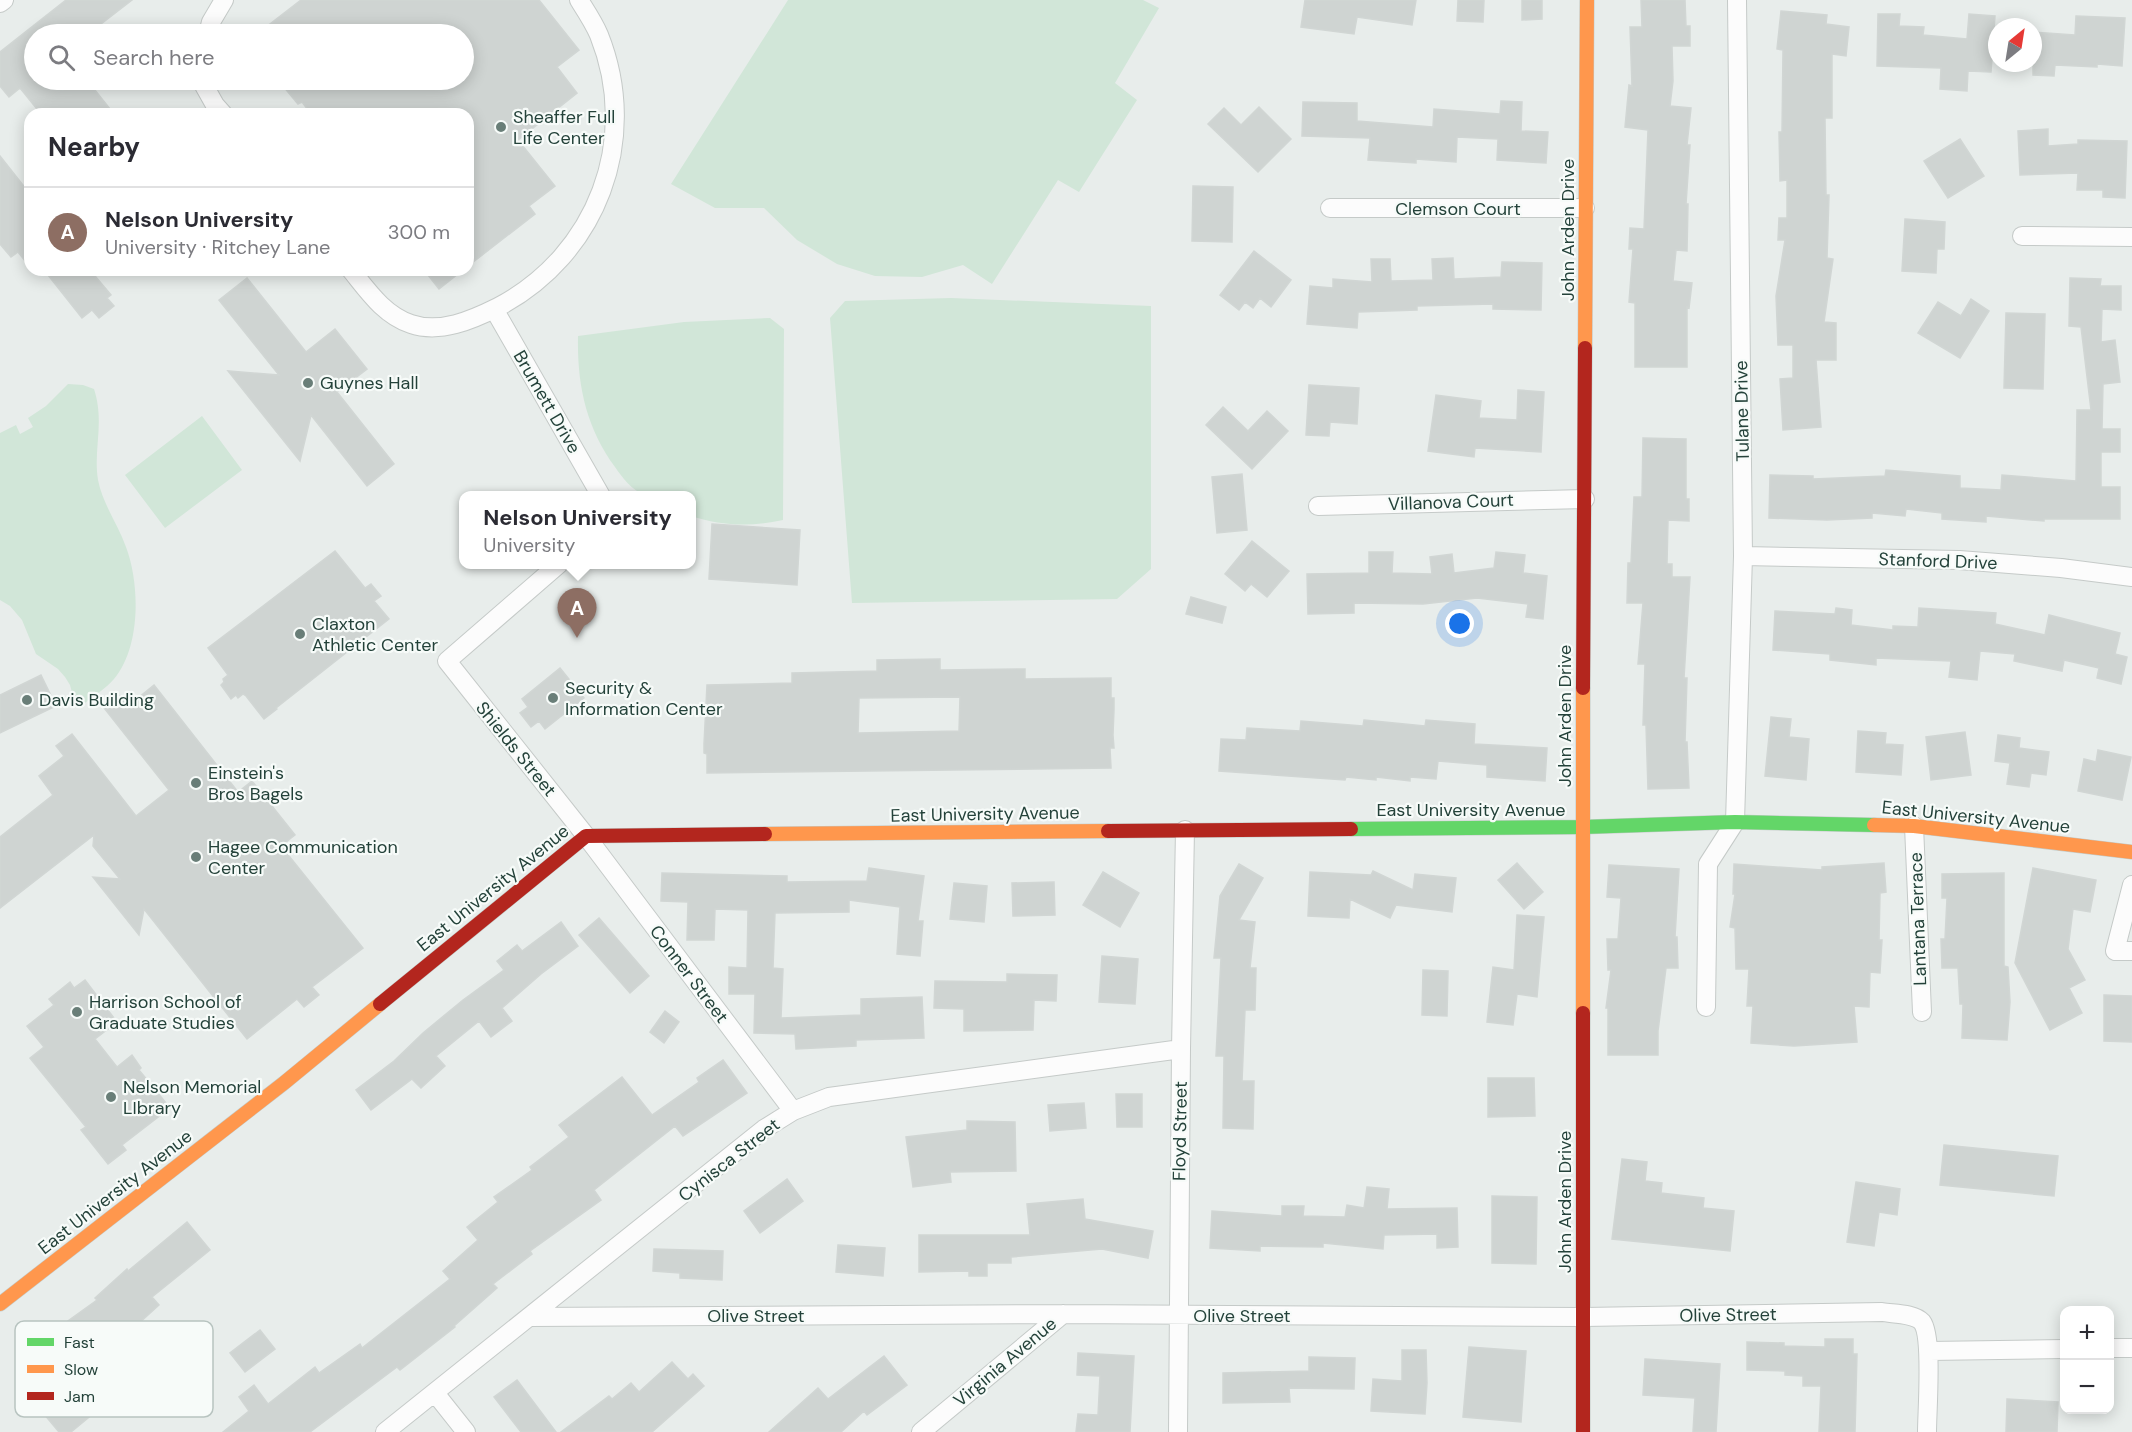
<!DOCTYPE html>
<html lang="en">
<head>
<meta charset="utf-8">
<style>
	:root { --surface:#fff; --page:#f2f2f3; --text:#2b2b33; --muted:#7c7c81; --line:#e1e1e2; --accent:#1a73e8 }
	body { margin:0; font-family:"DM Sans",sans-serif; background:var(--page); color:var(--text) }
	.controls { position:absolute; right:18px; bottom:18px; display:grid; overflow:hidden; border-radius:12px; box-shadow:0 3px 15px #0003 }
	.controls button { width:54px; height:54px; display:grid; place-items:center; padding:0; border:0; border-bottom:2px solid var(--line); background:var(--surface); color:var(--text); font:30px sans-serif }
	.compass { position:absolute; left:1988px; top:18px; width:54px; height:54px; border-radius:50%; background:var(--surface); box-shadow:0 3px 15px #0003; rotate:30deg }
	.you { position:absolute; left:1460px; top:624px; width:21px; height:21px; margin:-15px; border:4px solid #fff; border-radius:50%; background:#1a73e8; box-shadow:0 0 0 9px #1a73e833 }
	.badge { display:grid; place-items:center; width:39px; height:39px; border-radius:50%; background:var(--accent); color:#fff; font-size:20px; font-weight:700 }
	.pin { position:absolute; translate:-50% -50px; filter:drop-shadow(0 2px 3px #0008) }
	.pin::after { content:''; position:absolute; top:32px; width:21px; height:18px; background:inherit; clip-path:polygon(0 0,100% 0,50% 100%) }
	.popup { position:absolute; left:459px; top:491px; width:237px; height:78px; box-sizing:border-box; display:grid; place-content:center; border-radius:12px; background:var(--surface); filter:drop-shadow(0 2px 4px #0005); font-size:20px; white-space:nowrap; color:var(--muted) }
	.popup b { font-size:22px; color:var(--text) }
	.popup::after { content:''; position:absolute; left:50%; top:100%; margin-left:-12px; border:12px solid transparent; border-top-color:var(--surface) }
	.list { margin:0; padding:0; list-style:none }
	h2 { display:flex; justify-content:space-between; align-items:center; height:78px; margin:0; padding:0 24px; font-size:26px }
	h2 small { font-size:20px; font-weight:400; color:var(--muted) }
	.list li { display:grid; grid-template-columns:39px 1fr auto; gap:18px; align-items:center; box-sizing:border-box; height:90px; padding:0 24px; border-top:2px solid var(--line) }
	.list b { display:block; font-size:22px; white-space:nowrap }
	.list p { margin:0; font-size:20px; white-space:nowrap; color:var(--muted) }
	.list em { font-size:20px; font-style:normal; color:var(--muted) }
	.icon { flex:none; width:33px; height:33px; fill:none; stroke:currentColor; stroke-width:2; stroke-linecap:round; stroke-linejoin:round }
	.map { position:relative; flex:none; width:2132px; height:1432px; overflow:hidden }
	.search { position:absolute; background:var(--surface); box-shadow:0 3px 15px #0003; left:24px; top:24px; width:450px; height:66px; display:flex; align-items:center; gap:15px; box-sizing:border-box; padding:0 21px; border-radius:33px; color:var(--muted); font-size:22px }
	.panel { position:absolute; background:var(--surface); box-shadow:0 3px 15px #0003; left:24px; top:108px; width:450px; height:168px; border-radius:18px }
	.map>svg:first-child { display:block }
	.green { fill:#d1e6d8 }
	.building { fill:#cfd4d2; stroke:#d1d6d4; stroke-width:1.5; fill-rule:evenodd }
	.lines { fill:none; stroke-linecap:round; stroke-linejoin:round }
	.street-casing { stroke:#c5cac8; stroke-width:20 }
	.fast-casing { stroke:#c3cbc8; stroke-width:15 }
	.slow-casing { stroke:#c3cbc8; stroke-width:15 }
	.jam-casing { stroke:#c3cbc8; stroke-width:15 }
	.street { stroke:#fcfcfc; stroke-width:18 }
	.fast { stroke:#63d668; stroke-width:14 }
	.slow { stroke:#ff974d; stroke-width:14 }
	.jam { stroke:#b3261e; stroke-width:14 }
	.poi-dot { fill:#697e78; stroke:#f7fbf9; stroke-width:2 }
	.labels { text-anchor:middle; stroke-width:4.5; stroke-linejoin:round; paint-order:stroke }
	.poi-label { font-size:18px; fill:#24423a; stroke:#f7fbf9; text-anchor:start }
	.street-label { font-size:18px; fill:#24423a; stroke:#f7fbf9 }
	.key { fill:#f7fbf9; stroke:#b8c4c0; stroke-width:1.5 }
	.key-label { font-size:16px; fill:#24423a }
</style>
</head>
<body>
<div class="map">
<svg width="2132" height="1432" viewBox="0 0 2132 1432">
	<rect width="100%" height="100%" fill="#e8edeb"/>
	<!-- green -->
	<path class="green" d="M788,0H1143L1159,8L1115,83L1137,100L1079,192L1058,180L992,284L963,265L922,277L875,276L837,264L797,240L764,208H715L671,184Z
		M951,298L1151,306V569L1117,599L852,603L830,318L845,301Z
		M770,318L784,329L783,520C751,527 722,526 691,516V496C679,496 655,499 645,495C632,491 622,477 615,467C586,427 577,385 578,336L684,322Z
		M68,384L83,385L94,389C105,423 93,449 98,480C103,505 118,524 126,547C140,584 141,647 114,679C105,689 93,697 82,705L75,704L70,685L65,677L58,669L36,654L22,620L10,606L0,600V433L16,425L20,434L33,427L28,418L46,406Z
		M202,416L242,470L165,528L125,475Z"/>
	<!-- building -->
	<path class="building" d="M66,0H132L88,34H34V80H55L63,90L77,80H87L114,114H41L20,88L9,97L0,86V52Z
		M301,0H539L579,50L557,67L577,93L518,140L555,186L529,206L535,214L468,266V114H311L302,102L298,104L278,80H464V34H257Z
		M1305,0H1416L1412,25L1357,17L1354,34L1301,27Z
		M1458,0H1484L1483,22L1457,21Z
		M1522,0H1542V19L1522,20Z
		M1641,0H1685L1686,26H1690V46H1672L1673,81L1670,106L1691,108L1687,145H1690L1686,204H1688L1687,251L1676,250L1673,281L1692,283L1689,308L1687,307V367H1635V303L1629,302L1633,249H1629L1630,228L1644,229L1648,130L1625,127L1629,85L1632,86L1630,27H1642Z
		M1781,11L1827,15L1826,24L1849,27L1846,56L1832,54V118H1825L1826,195H1829L1827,258L1833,259L1824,322L1836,323V360H1816L1821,427L1783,430L1780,379L1793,378V345H1778L1776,296L1785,240H1778L1779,218H1787V180L1780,181L1779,132H1782L1783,50L1777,49Z
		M1878,14H1900L1899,26L1924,27L1923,35L1967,39L1969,14L1995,16L1991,72L1968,71L1967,91L1940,89L1941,68L1877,66Z
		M2076,16L2125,18L2122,66L2097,64V67L2055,65L2054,76L2033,75V32L2075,35Z
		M1501,101L1522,102L1521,131L1548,132L1546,163L1497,160L1498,139L1457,137L1456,162L1416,159V163L1368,160L1370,138L1302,136L1303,102L1357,103V121L1433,127L1434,109L1500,114Z
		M1259,107L1291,139L1258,172L1208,124L1224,108L1241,125Z
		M2048,129V146L2078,144V140L2127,141L2125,198L2103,197V190H2077L2078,173L2020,175L2018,131Z
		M1960,139L1984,176L1948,198L1924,161Z
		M0,156L30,194V267L18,252L11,257L0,244Z
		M1193,186L1233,187L1232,242L1192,241Z
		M1905,219L1945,222L1944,249H1937L1936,273L1902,271Z
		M1254,251L1291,280L1271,307L1260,298L1253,308L1245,302L1239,310L1220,295Z
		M1453,258L1454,279L1501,277L1502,262L1542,263L1541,310L1493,309V304L1417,306V310L1358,312L1357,328L1307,324L1310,286L1333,288V279L1372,282L1371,259H1390L1391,281L1433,280L1432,259Z
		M44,270H90L111,295L107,298L114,306L99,318L92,310L82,318Z
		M424,270H463L439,289Z
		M247,278L306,352L335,329L367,369L337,392L394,464L367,486L311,415L300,461L228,371L279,375L219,300Z
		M2070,278L2101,279L2100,286H2121V310L2102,309L2101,342L2115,340L2120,382L2103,384L2102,429H2120V452H2101V487H2120V519H2044V521L1986,516V522L1942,519V513L1906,509L1905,516L1872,513V518L1827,520L1769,518L1770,475L1813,476V479L1885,476L1886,470L1960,476V488L2001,490L2002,475L2076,481L2077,410H2091L2081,327L2069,326Z
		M1971,299L1989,311L1960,358L1918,333L1938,302L1961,316Z
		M2006,313L2045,314L2043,389L2004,388Z
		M1309,385L1359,388L1357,424L1330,422L1329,436L1306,435Z
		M1518,390L1544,392L1541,452L1475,448L1474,457L1428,451L1436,395L1481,401L1479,418L1517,420Z
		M1223,407L1248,431L1267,411L1288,431L1252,469L1206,425Z
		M1643,438L1686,439V499H1689V521L1668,520L1667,564H1672V577H1690L1684,678H1687L1685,742H1687L1689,788L1648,789L1646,725H1643L1645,664H1638L1643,603H1627L1628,563H1631L1634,497H1642Z
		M1242,474L1247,530L1217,533L1212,477Z
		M712,524L800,530L797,585L709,579Z
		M1252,541L1289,571L1267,597L1251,584L1245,591L1225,574Z
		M335,551L365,588L371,584L381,596L374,601L389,619L276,708L277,709L264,719L246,696L243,694L238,698L236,695L231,699L221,685L224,682L223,679L228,675L208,648Z
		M1369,552H1393L1392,573L1432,574L1430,557L1452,554L1454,573L1494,568L1496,552L1525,555L1523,573L1547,576L1543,619L1526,617L1528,604L1477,598L1423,604L1354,603V613L1308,614L1307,574L1369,573Z
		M1191,597L1226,607L1222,623L1186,614Z
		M1836,608L1852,610L1851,625L1893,630V626L1918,627L1919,608L1996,613L1995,624L2045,635L2049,615L2120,633L2115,654L2127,657L2121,684L2097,678L2099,668L2064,660L2062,671L2014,661L2015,654L1980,651L1977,680L1949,677L1951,661L1876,658V665L1830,660V654L1773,650L1775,611L1835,614Z
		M940,659V670L1025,669V679L1111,678V698H1114V709L1113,735L1114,748H1110L1111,768L707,773V754L704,753V744L707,685L792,683V673L877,671V660ZM960,697L959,731L858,733L859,698Z
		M560,668L584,698L545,729L539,721L531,727L520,713L528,707L522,699Z
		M41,675L56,706L0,733V695Z
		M154,685L238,792L252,781L295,835L281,846L363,948L312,987L319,995L304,1007L297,999L247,1039L144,909L139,935L93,877L120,879L93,846L94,835L0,908V837L53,795L39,776L64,756L56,746L72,734L136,816L169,790L104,708L120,696L128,706Z
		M1771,717L1791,719L1789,737L1809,739L1806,780L1765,776Z
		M1364,720L1425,726L1426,720L1475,724L1474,744L1547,748L1545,781L1487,777V765L1438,761L1436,779L1410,777V781L1376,777V780L1346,777L1345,780L1219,771L1221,739L1246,740L1247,728L1300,731L1301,721L1363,726Z
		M1858,731L1886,733L1885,744L1903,745L1901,775L1856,772Z
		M1965,732L1971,775L1931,780L1926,737Z
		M1998,735L2020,738L2019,748L2049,752L2046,775L2031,773L2029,787L2007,784L2010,763L1995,761Z
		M2098,750L2131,757L2122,800L2078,791L2084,759L2096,762Z
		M1517,863L1543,892L1524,909L1498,880Z
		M1884,863L1886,892L1880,893L1879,940H1882L1880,973L1870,972L1869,1007L1854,1006L1857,1042L1794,1046L1751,1043L1753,1006H1747L1749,969H1736L1735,928L1730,927L1735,894H1733L1734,864L1822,870V867Z
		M1239,864L1263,878L1239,920L1255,922L1250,968H1256L1255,1010H1245L1242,1081H1254L1253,1129L1223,1128L1224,1056H1216L1221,958H1214L1220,896Z
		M1609,865L1679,869L1675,937H1677L1678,968H1666L1658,1031V1055H1608V1008H1606L1611,970H1608L1607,939H1618L1621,898L1607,897Z
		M869,868L924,876L918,921H923L920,956L897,954L900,907L849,900V912L775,913L773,968L783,969L781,1018L861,1015V999L922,997L924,1038L856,1040V1046L796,1049L795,1034L754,1033L755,994H729V967L747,968L748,910L715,909L714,940H687L688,902L661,901L662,873L787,876V882L867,881Z
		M2033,868L2096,880L2090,912L2073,909L2068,949L2085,980L2069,988L2082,1013L2050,1030L2015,963Z
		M1373,871L1413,890L1415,874L1456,878L1452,912L1396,905L1390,918L1350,899L1349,918L1308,916L1310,872L1371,875Z
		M1103,872L1139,893L1120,927L1083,905Z
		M2004,873V966L2008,967L2010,1002L2007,1040L1962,1038L1963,1004H1960L1958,968H1942L1941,939H1945L1947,898H1942V874Z
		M1054,882L1055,915L1013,916L1012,883Z
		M954,883L987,886L984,922L950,919Z
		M1517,915L1544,917L1537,997L1517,994L1513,1025L1487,1022L1493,967L1514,970Z
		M599,918L649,976L630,993L579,935Z
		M561,922L578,946L541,974L502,1008L512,1021L491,1037L479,1021L436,1056L445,1066L421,1088L412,1079L371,1110L356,1090L394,1061L423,1033L463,1000L504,970L497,961L517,945L522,951Z
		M1102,956L1138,959L1135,1004L1099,1002Z
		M1423,970L1448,971L1447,1016L1422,1015Z
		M1007,974L1057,975L1056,1001L1034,1000L1033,1030L964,1031V1009L934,1008L935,981L1007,982Z
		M85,980L117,1022L95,1039L117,1067L132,1055L141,1068L139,1070L170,1108L122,1145L126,1150L108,1164L81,1130L86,1127L30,1058L44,1047L27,1026L54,1005L49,999L70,982L74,988Z
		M2104,995L2132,996V1042L2104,1041Z
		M665,1011L679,1022L664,1043L650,1032Z
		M723,1060L747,1093L683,1136L675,1126L594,1190L601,1200L530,1251L532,1254L493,1284L497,1288L454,1326L455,1327L400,1370L397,1367L310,1432H223L249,1411L239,1397L254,1385L268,1404L315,1367L319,1373L360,1344L362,1348L450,1279L443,1271L478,1240L467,1227L498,1202L494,1197L532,1170L530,1167L569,1137L559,1125L622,1077L652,1115L699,1082L697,1078Z
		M1488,1078H1534L1535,1116L1488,1117Z
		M1116,1094H1142V1127H1117Z
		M1084,1103L1086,1128L1050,1131L1048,1105Z
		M967,1121L1015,1122L1016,1171L950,1172L951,1182L913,1187L906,1137L967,1130Z
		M1944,1145L2058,1156L2054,1196L1940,1185Z
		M1622,1159L1647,1162L1645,1181L1662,1183L1661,1193L1704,1198L1703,1208L1734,1211L1730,1251L1612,1239Z
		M787,1179L803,1201L760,1233L744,1211Z
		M1856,1182L1900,1189L1897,1215L1879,1212L1874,1246L1847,1242Z
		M1367,1187L1389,1189L1387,1209L1457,1208L1458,1247L1437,1248V1234L1384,1235L1383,1249L1323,1243V1247L1260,1246V1251L1210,1248L1212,1211L1282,1216V1206H1304L1303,1216L1345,1217L1347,1205L1364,1208Z
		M1492,1196L1537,1197L1536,1264L1492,1263Z
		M1083,1199L1085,1219L1153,1231L1148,1258L1102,1249L1011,1257V1263H987V1276H969V1271L919,1272V1235H1030L1027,1204Z
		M187,1222L210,1250L152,1297L159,1305L137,1325L178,1370L163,1383L124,1339L96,1359L68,1321L97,1300L95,1298L127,1269L128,1271Z
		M838,1245L885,1248L883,1276L836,1272Z
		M654,1249L723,1251L722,1280L680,1278V1273L653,1271Z
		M260,1330L275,1349L245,1372L230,1353Z
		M1825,1339H1853V1354H1857L1855,1432H1819L1821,1386H1803V1376L1785,1375V1371L1747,1370V1342L1784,1343V1346L1825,1347Z
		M1469,1347L1526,1351L1521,1422L1463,1417Z
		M1402,1350H1426L1427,1383L1425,1414L1371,1411L1373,1379L1402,1381Z
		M1078,1353L1134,1356L1130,1432H1076L1078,1414L1098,1415L1100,1376L1077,1375Z
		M884,1356L907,1385L867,1415L864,1411L841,1432H769L818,1388L828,1399Z
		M1309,1357L1355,1358L1354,1389L1289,1388L1290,1402L1223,1403V1373L1309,1371Z
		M1645,1359L1720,1364L1716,1432H1693L1695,1398L1643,1395Z
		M672,1362L688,1379L693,1374L704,1386L652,1432H561L609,1396L612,1399L631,1383L639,1392Z
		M517,1380L556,1432H521L494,1397Z
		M74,1390L93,1414L71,1432H59L44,1414Z
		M2007,1399L2058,1402L2057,1432H2006Z"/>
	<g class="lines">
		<defs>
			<path id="street" d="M0,3L4,0
				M208,34L211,22L224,0
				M201,80L215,105L223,114
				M1330,208H1585
				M2022,236L2132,237
				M351,270C368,291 384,315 411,324C440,334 472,320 498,307C597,255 641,140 599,35C594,23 586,11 579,0
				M494,309L601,496
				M1318,506L1585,499
				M1743,556L1959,560L2061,568L2132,577
				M559,564L447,661L586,836L793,1111
				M1914,826L1922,1012
				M2132,885L2115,951H2132
				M1706,1007L1708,864L1735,822L1743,556L1737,0
				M529,1317L1063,1314L1584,1317L1882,1312C1893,1314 1914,1313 1922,1322C1933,1336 1927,1411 1927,1432
				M2110,1348H2132
				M1929,1351L2064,1349
				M435,1393L466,1432
				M385,1432L764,1129L793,1111L829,1097L1181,1049
				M921,1432L1063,1314
				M1178,1432L1181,1049L1185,830"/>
			<path id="fast" d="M1351,829L1583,827L1735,822L1874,825"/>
			<path id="slow" d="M1585,348L1587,0
				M1583,688V1013
				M1874,825L1914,826L2132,852
				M765,834L1108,831
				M0,1304L284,1083L380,1004"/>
			<path id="jam" d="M1583,688L1585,348
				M1108,831L1351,829
				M380,1004L586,836L765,834
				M1583,1013V1432"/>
		</defs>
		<!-- street casing -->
		<use href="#street" class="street-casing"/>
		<!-- fast casing -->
		<use href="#fast" class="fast-casing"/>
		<!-- slow casing -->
		<use href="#slow" class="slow-casing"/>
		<!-- jam casing -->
		<use href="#jam" class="jam-casing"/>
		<!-- street -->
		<use href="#street" class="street"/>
		<!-- fast -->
		<use href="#fast" class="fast"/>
		<!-- slow -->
		<use href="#slow" class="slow"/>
		<!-- jam -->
		<use href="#jam" class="jam"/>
	</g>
	<!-- markers -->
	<g class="poi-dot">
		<circle cx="501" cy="127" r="6"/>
		<circle cx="308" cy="383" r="6"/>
		<circle cx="300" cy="634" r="6"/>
		<circle cx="553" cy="698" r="6"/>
		<circle cx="27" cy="700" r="6"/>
		<circle cx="196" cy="783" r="6"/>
		<circle cx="196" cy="857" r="6"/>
		<circle cx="77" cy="1012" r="6"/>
		<circle cx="111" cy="1097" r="6"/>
	</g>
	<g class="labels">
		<!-- poi labels -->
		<g class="poi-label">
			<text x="513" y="123">Sheaffer Full<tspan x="513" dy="21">Life Center</tspan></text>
			<text x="320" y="389">Guynes Hall</text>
			<text x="312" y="630">Claxton<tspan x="312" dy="21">Athletic Center</tspan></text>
			<text x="565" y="694">Security &amp;<tspan x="565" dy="21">Information Center</tspan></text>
			<text x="39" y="706">Davis Building</text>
			<text x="208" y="779">Einstein's<tspan x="208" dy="21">Bros Bagels</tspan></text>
			<text x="208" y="853">Hagee Communication<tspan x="208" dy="21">Center</tspan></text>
			<text x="89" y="1008">Harrison School of<tspan x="89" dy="21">Graduate Studies</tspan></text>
			<text x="123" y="1093">Nelson Memorial<tspan x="123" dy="21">LIbrary</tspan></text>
		</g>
		<!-- street labels -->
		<g class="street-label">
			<text x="1458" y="215">Clemson Court</text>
			<text transform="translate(1568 230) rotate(-90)" y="6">John Arden Drive</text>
			<text transform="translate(547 402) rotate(60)" y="6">Brumett Drive</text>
			<text transform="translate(1742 411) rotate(-91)" y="6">Tulane Drive</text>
			<text transform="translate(1451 502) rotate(-2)" y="6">Villanova Court</text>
			<text transform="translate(1938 561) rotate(2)" y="6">Stanford Drive</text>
			<text transform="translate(1565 716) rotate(-90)" y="6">John Arden Drive</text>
			<text transform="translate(516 749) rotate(51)" y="6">Shields Street</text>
			<text x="1471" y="816">East University Avenue</text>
			<text transform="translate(985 814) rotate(-1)" y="6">East University Avenue</text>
			<text transform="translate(1976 817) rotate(6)" y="6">East University Avenue</text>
			<text transform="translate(493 888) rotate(-39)" y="6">East University Avenue</text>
			<text transform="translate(1918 919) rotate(-92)" y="6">Lantana Terrace</text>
			<text transform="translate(689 974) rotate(53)" y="6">Conner Street</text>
			<text transform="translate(1180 1131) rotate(-89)" y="6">Floyd Street</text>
			<text transform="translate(729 1160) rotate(-38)" y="6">Cynisca Street</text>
			<text transform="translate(115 1192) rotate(-38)" y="6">East University Avenue</text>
			<text transform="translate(1565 1202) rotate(-90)" y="6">John Arden Drive</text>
			<text transform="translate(1728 1315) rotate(-1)" y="6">Olive Street</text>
			<text x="756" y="1322">Olive Street</text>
			<text x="1242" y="1322">Olive Street</text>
			<text transform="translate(1005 1362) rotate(-40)" y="6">Virginia Avenue</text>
		</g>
	</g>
	<!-- legend -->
	<rect x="15" y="1321" width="198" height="96" rx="9" class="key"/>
	<rect x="27" y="1338" width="27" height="8" fill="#63d668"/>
	<rect x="27" y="1365" width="27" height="8" fill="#ff974d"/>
	<rect x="27" y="1392" width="27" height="8" fill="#b3261e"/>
	<g class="key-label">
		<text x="64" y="1348">Fast</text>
		<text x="64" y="1375">Slow</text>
		<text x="64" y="1402">Jam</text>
	</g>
</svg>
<div class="controls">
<button>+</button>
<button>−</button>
</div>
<svg class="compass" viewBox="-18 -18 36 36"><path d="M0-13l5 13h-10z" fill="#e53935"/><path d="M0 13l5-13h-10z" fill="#7c7c81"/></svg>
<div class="you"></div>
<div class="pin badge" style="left:577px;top:638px;background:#8d6e63">A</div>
<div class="popup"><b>Nelson University</b>University</div>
<div class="search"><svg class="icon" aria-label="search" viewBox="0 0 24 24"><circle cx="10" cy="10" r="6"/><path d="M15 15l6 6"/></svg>Search here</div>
<section class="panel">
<h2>Nearby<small></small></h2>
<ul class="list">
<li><span class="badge" style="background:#8d6e63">A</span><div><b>Nelson University</b><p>University · Ritchey Lane</p></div><em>300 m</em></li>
</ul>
</section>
</div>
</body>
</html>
